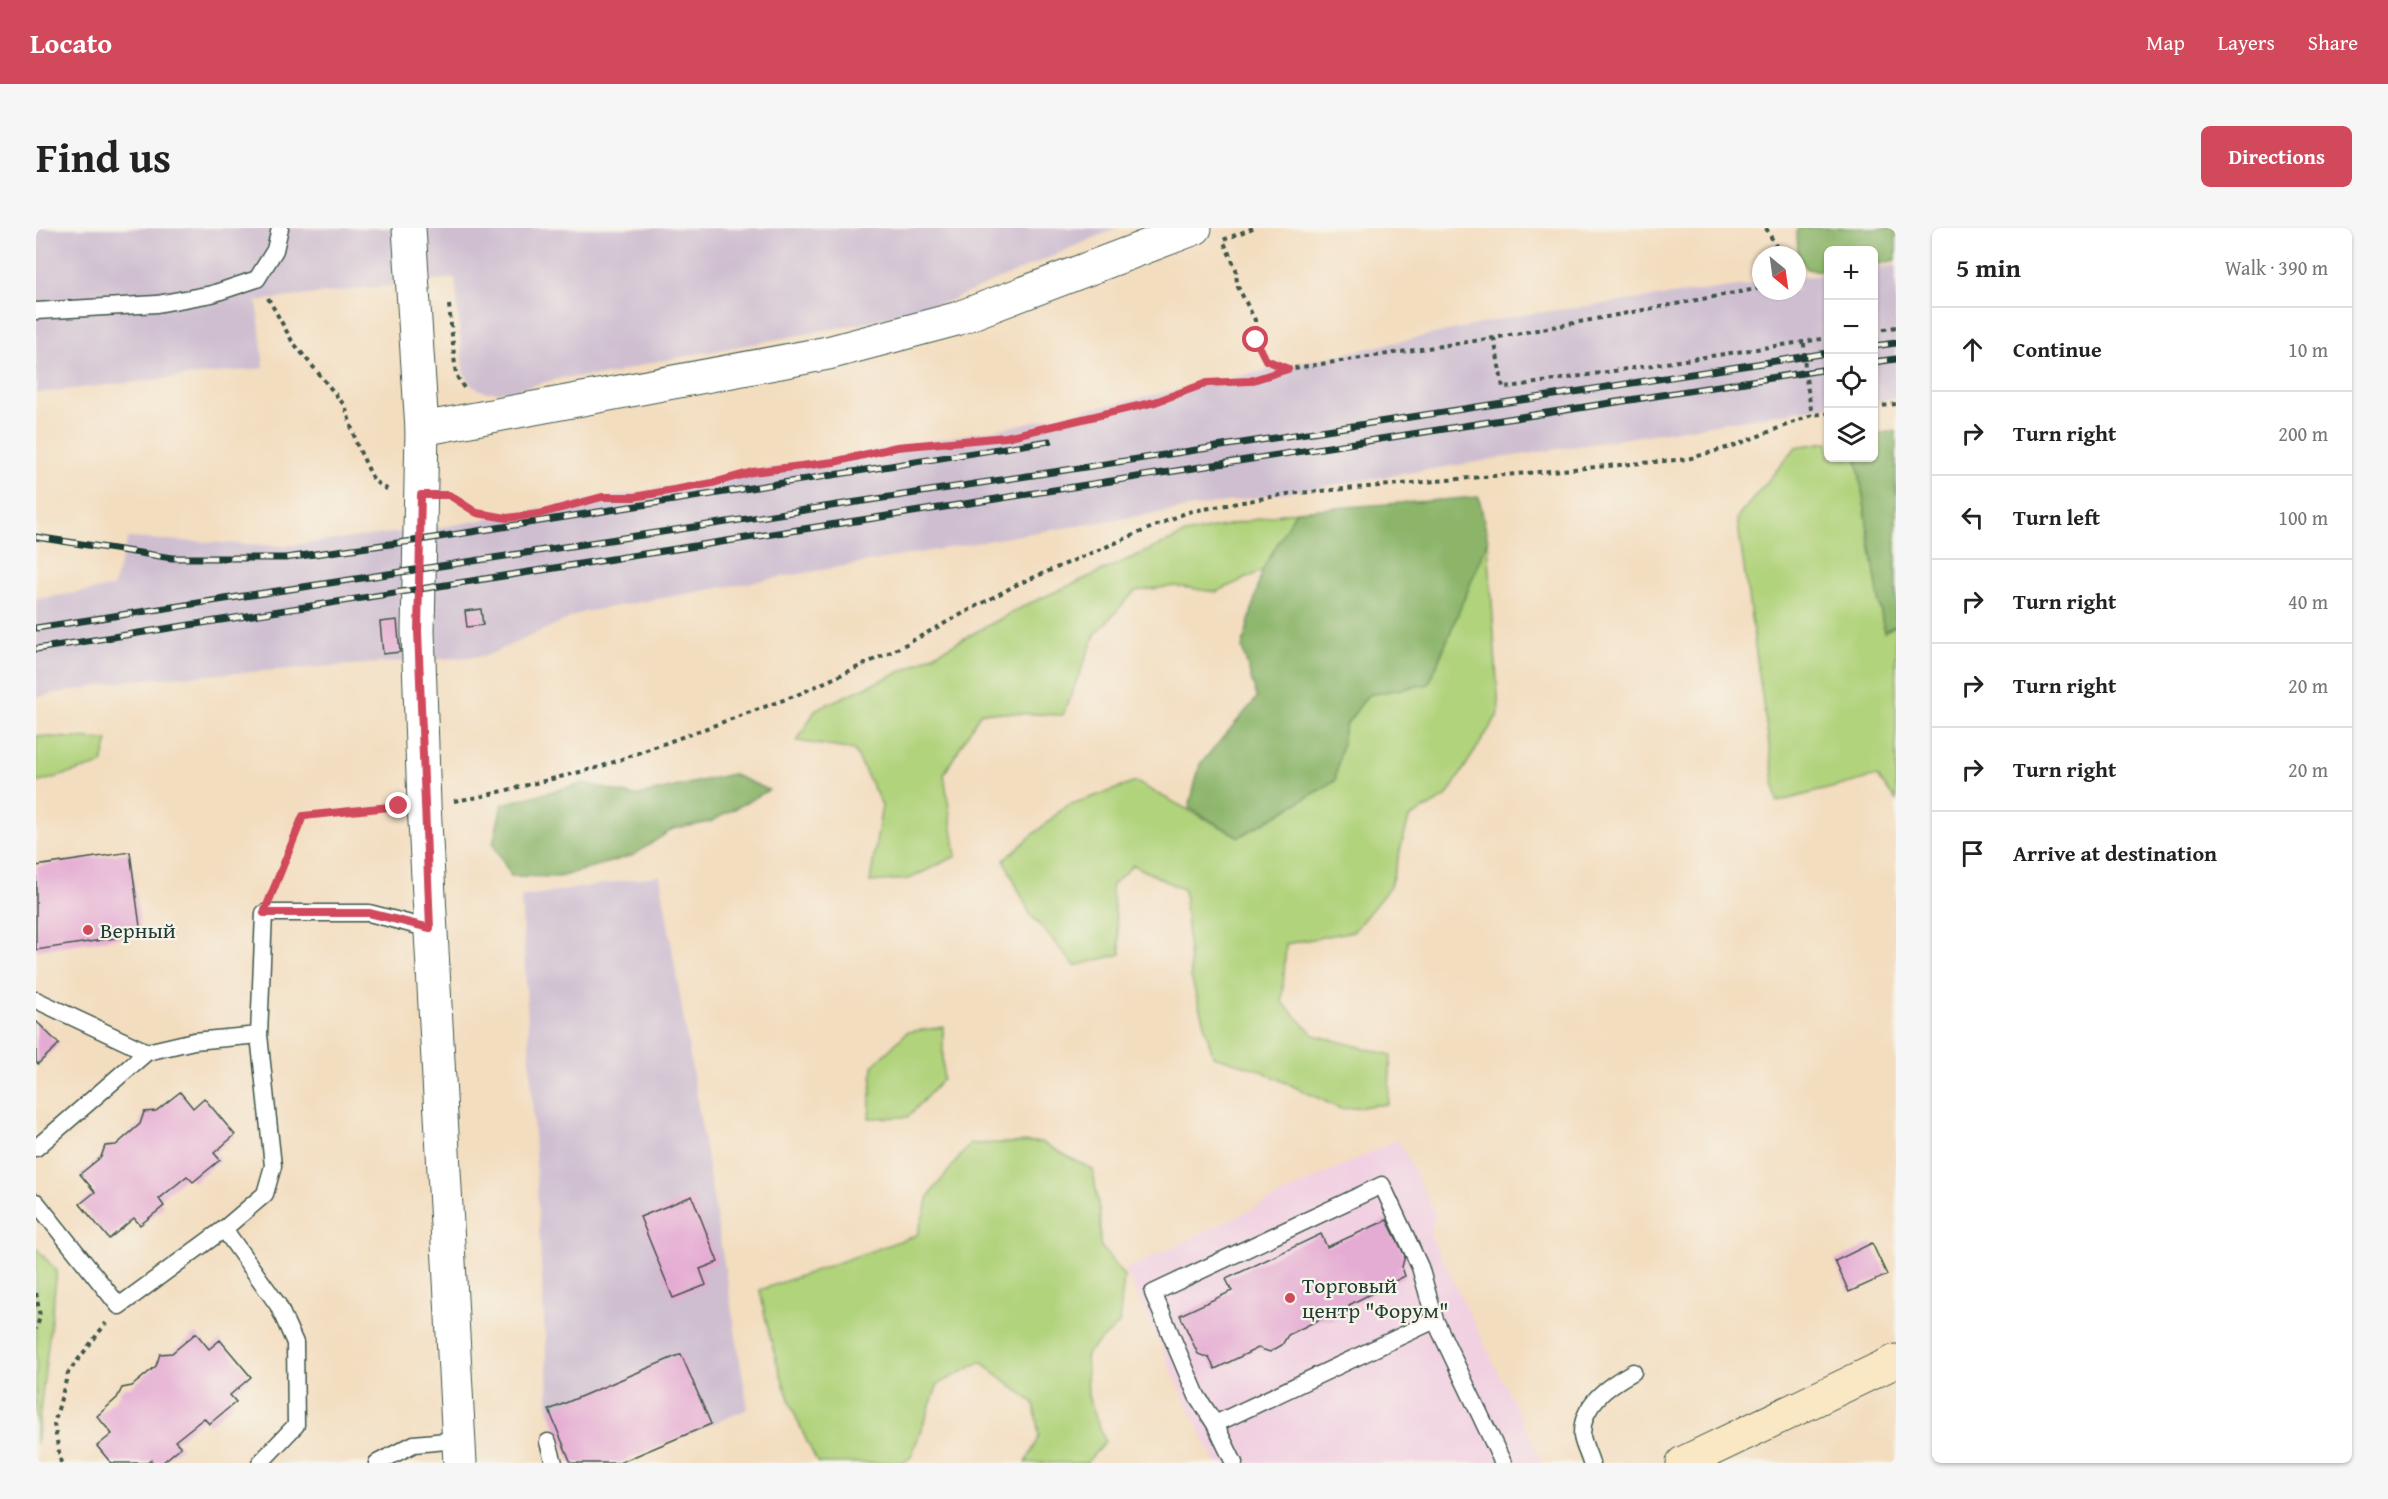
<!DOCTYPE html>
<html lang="en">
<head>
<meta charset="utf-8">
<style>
	:root { --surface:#fff; --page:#f6f6f6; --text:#222; --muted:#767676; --line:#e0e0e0; --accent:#d1495b }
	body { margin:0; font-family:"Gentium Book Plus",serif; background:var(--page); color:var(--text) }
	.controls { position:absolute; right:18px; top:18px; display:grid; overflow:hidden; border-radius:9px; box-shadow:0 2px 4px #0004 }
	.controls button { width:54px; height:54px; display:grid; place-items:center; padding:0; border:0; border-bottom:2px solid var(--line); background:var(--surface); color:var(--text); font:30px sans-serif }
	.compass { position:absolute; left:1716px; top:18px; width:54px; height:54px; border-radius:50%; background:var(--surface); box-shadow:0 2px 4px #0004; rotate:151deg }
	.stop { position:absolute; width:18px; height:18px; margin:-14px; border:4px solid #d1495b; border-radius:50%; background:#fff }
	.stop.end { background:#d1495b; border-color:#fff; box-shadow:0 2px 6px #0008 }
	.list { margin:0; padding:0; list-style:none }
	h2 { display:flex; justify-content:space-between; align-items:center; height:78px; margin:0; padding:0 24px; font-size:26px }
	h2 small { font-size:20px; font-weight:400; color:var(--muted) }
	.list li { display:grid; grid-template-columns:39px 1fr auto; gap:18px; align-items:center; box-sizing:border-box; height:84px; padding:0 24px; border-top:2px solid var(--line) }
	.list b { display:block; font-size:22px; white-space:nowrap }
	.list em { font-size:20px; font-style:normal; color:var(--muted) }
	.icon { flex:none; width:33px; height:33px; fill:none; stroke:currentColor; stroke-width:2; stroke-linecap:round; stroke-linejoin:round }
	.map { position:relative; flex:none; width:1860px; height:1235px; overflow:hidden; border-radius:9px }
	header { display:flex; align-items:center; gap:36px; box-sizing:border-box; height:84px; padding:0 30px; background:var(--accent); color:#fff }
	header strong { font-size:28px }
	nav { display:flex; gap:33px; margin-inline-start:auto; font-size:21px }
	.intro { display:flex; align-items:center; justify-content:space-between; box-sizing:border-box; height:144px; padding:0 36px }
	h1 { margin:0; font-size:42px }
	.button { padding:15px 27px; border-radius:9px; background:var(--accent); color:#fff; font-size:21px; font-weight:700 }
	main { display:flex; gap:36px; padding:0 36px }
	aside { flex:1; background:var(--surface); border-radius:9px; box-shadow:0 2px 4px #0004 }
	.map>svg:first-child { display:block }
	.built { fill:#f1d0e2 }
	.industrial { fill:#cebed0 }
	.green { fill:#b1d37b; stroke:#688858; stroke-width:1.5 }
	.forest { fill:#8cb56b; stroke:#567950; stroke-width:1.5 }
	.building { fill:#e5acd3 }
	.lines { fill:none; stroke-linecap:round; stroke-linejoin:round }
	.service-casing { stroke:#3f5549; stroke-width:19 }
	.minor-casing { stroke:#3f5549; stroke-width:35 }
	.tertiary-casing { stroke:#3f5549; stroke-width:35 }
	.secondary-casing { stroke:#3f5549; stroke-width:35 }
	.path { stroke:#3f5549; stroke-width:4; stroke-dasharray:4.5 4.5; stroke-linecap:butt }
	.service { stroke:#fff; stroke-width:16 }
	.minor { stroke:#fff; stroke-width:33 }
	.tertiary { stroke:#fff; stroke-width:33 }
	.secondary { stroke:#fae7c3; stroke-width:33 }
	.rail-casing { stroke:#1f3d34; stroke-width:7 }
	.rail { stroke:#f7f3e8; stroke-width:4.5; stroke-dasharray:14; stroke-linecap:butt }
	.route { stroke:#d1495b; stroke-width:8 }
	.poi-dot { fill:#d1495b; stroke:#f7f3e8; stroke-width:2 }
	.labels { text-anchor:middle; stroke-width:4.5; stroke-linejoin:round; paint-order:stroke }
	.poi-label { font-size:22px; fill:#1f3d34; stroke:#f7f3e8; text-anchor:start }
</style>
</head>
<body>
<header>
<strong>Locato</strong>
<nav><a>Map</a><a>Layers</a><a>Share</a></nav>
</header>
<div class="intro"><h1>Find us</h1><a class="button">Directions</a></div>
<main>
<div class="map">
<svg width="1860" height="1235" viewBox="0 0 1860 1235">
	<rect width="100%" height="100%" fill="#f7f3e8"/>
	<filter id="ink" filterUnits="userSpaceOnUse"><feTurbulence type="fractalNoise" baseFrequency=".0167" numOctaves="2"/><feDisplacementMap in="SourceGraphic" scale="12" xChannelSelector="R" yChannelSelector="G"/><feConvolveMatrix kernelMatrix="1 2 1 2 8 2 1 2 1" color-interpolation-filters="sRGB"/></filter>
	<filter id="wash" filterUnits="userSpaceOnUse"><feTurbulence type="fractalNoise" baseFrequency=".008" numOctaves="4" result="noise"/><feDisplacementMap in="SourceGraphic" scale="24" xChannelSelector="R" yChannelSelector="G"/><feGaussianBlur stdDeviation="1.35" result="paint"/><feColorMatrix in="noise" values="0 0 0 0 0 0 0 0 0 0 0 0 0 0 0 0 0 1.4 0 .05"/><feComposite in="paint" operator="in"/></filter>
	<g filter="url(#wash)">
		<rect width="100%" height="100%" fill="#f3ddbf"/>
		<!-- built -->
		<path class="built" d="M1362,911L1399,985L1394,1006L1507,1235H1179L1089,1042Z"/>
		<!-- industrial -->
		<path class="industrial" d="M0,0H1081L913,73L823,96L613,135L573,147L526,150L470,164H449L436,158L427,143L419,50L221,73L228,140L0,165Z
			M1860,37V170L1838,173V40Z
			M1792,46V178L996,305L548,384L450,428L95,452L0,469V371L77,359L92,310L249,318L406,299L967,200L1485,87L1725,55V63H1761V50Z
			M624,647L712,1181L583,1235H535L513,1182L485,669Z"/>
		<!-- green -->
		<path class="green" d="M1792,214V230H1821L1848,404L1860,397V573L1841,548L1741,574L1701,290L1760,219Z
			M1260,283L1226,343L1180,364L1139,358L1099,363L1059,407L1027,487L945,484L908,546L920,628L873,651L834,654L846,577L818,522L761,513L780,481L875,439L992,376L1149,306Z
			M1452,313L1463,485L1410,569L1373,590L1354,659L1318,703L1250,716L1246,774L1278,807L1355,827L1352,876L1305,881L1221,841L1177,828L1155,749L1148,662L1097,637L1075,658L1085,726L1039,738L994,686L968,632L1030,578L1100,554L1203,609L1299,553L1309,498L1332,467L1393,456Z
			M0,508L72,512L66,536L0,555Z
			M907,799V851L872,889L833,890L837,838L871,804Z
			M1005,914L1057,942L1064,988V1017L1088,1048L1083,1096L1050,1126L1052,1168L1069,1214L1050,1235H990L1003,1208L998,1175L945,1134L902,1156L875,1229L867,1235H782C752,1181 735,1122 724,1062L881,1007L894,966L934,916Z
			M0,1020L21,1043L0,1217Z"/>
		<!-- forest -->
		<path class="forest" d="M1764,0H1860V32L1838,37V22H1792V44L1771,41L1762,27L1761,3Z
			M1860,203V397L1848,404L1821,230H1838V206Z
			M1443,269L1452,313L1393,456L1332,467L1309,498L1299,553L1203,609L1153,580L1164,536L1221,470L1206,420L1226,343L1260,283Z
			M696,546L733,562L674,594L637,601L598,627L523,649L475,648L457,616L466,576L548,555L599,568Z"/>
		<g id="blocks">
			<!-- building -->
			<path class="building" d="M445,381L447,397L431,399L429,383Z
				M361,392L364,424L347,426L344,394Z
				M94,624L105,706L0,722V638Z
				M0,793L23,816L2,836L0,834Z
				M144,864L157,880L168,870L199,907L178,925L184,932L157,954L151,948L123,971L128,978L104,997L98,990L73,1011L44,976L59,964L44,946L65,929L69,918L80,917L104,896L108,884L120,883Z
				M656,968L682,1034L664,1041L670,1057L637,1070L604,989Z
				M1351,992L1369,1028L1366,1039L1369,1048L1313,1077V1084L1297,1092L1286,1090L1252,1107L1246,1117L1234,1124L1222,1120L1179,1141L1173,1130L1162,1126L1144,1087L1196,1063L1190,1051L1285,1006L1291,1019Z
				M1836,1015L1851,1047L1813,1064L1799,1033Z
				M160,1105L173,1121L184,1112L215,1149L194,1167L200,1174L173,1196L168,1190L139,1213L145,1219L126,1235H117L115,1232L111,1235H75L61,1218L76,1206L61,1188L81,1170L86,1160L96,1158L120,1138L124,1126L136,1125Z
				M645,1126L675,1196L583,1235H535L513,1182Z"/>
		</g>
	</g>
	<g filter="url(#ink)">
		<use href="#blocks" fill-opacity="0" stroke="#3f5549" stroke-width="1.5"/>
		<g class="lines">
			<defs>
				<path id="service" d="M0,83L121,76L176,66L221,51L239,22L244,0
					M0,772L111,824
					M0,920L111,824L158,813L223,807
					M0,974L83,1078L188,1001L229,966L237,938L223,807L228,685H333L394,701
					M188,1001L242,1077L259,1115L260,1197L224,1235
					M1179,1196L1399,1092
					M512,1214L518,1235
					M341,1235L378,1216L421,1212
					M1198,1235L1179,1196L1161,1168L1117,1065L1346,957L1384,1039L1399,1092L1467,1235
					M1555,1235C1553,1227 1547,1216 1546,1208C1545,1176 1573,1157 1597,1144"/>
				<path id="minor" d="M386,201L792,125L920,91L1159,0"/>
				<path id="tertiary" d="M373,0L386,201L382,403L388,576L424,1235"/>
				<path id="secondary" d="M1647,1235L1860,1133"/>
			</defs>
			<!-- service casing -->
			<use href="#service" class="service-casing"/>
			<!-- minor casing -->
			<use href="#minor" class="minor-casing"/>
			<!-- tertiary casing -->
			<use href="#tertiary" class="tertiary-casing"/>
			<!-- secondary casing -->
			<use href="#secondary" class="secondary-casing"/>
			<!-- path -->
			<path class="path" d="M1217,0L1187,12L1200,41L1201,57L1219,92L1220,112L1230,133L1251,141
				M1730,0L1745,27
				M232,70L256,113L309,178L321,217L338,253L354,263
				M413,77L420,147L428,160
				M1838,103L1860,99
				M1458,110L1467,160L1792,110
				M1768,115L1769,144L1776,187
				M1838,179L1860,176
				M417,269L441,285L471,290L503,286L566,269H598L677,255L715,245L798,234L861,219L970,209L1119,174L1171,155L1214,153L1252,141L1458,110L1725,60
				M418,573L443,569L564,539L761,467L859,422L980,357L1152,284L1251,266L1652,231L1697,218L1776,187L1792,185
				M237,662L267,588L356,578
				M0,1065L4,1089L0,1101
				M25,1235L18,1196L32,1145L70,1095"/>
			<!-- service -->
			<use href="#service" class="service"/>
			<!-- minor -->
			<use href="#minor" class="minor"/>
			<!-- tertiary -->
			<use href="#tertiary" class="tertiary"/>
			<!-- secondary -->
			<use href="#secondary" class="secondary"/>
			<defs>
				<path id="rail" d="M1838,118L1860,115
					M1838,134L1860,131
					M0,309L136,330H249L384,312L1013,213
					M0,400L1792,125
					M0,421L1792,141"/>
			</defs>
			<!-- rail casing -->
			<use href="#rail" class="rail-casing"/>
			<!-- rail -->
			<use href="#rail" class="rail"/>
		</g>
	</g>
	<g class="lines" filter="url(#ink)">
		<!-- route -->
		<path class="route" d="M363,578L267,588L228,685H333L394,700L382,403L385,267H413L441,285L471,290L503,286L566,269H598L677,255L716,244L798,234L861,219L970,209L1119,174L1171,155L1214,153L1252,141L1230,132L1220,112"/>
	</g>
	<!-- markers -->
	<g class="poi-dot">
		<circle cx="52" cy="702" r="6"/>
		<circle cx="1254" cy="1070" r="6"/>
	</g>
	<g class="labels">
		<!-- poi labels -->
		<g class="poi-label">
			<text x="64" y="710">Верный</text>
			<text x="1266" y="1065">Торговый<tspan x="1266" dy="25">центр "Форум"</tspan></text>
		</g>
	</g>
</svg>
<div class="controls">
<button>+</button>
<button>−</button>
<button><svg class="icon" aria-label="locate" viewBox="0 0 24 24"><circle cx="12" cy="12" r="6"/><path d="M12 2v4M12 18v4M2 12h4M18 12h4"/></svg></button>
<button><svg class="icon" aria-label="layers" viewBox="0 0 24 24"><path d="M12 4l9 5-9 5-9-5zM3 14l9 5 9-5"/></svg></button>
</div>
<svg class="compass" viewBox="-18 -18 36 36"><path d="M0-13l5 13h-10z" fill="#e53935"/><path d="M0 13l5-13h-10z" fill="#767676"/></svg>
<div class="stop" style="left:1220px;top:112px"></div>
<div class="stop end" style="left:363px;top:578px"></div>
</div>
<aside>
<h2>5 min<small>Walk · 390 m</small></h2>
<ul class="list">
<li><svg class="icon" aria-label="ahead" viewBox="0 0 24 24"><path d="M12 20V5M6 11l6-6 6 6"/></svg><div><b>Continue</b></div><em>10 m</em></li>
<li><svg class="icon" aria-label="right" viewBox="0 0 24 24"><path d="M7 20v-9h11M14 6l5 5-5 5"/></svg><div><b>Turn right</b></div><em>200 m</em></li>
<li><svg class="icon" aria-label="left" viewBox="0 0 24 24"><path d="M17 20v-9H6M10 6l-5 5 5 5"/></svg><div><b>Turn left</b></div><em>100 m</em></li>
<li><svg class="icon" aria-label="right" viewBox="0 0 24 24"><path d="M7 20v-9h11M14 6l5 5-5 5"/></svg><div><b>Turn right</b></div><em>40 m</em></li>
<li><svg class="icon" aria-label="right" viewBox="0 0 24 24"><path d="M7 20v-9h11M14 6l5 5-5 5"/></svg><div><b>Turn right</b></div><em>20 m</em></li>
<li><svg class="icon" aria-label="right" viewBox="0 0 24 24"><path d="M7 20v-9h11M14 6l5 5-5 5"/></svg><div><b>Turn right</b></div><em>20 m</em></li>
<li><svg class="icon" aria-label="arrive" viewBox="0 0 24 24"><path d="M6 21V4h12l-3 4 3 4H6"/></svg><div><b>Arrive at destination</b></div></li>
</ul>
</aside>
</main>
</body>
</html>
